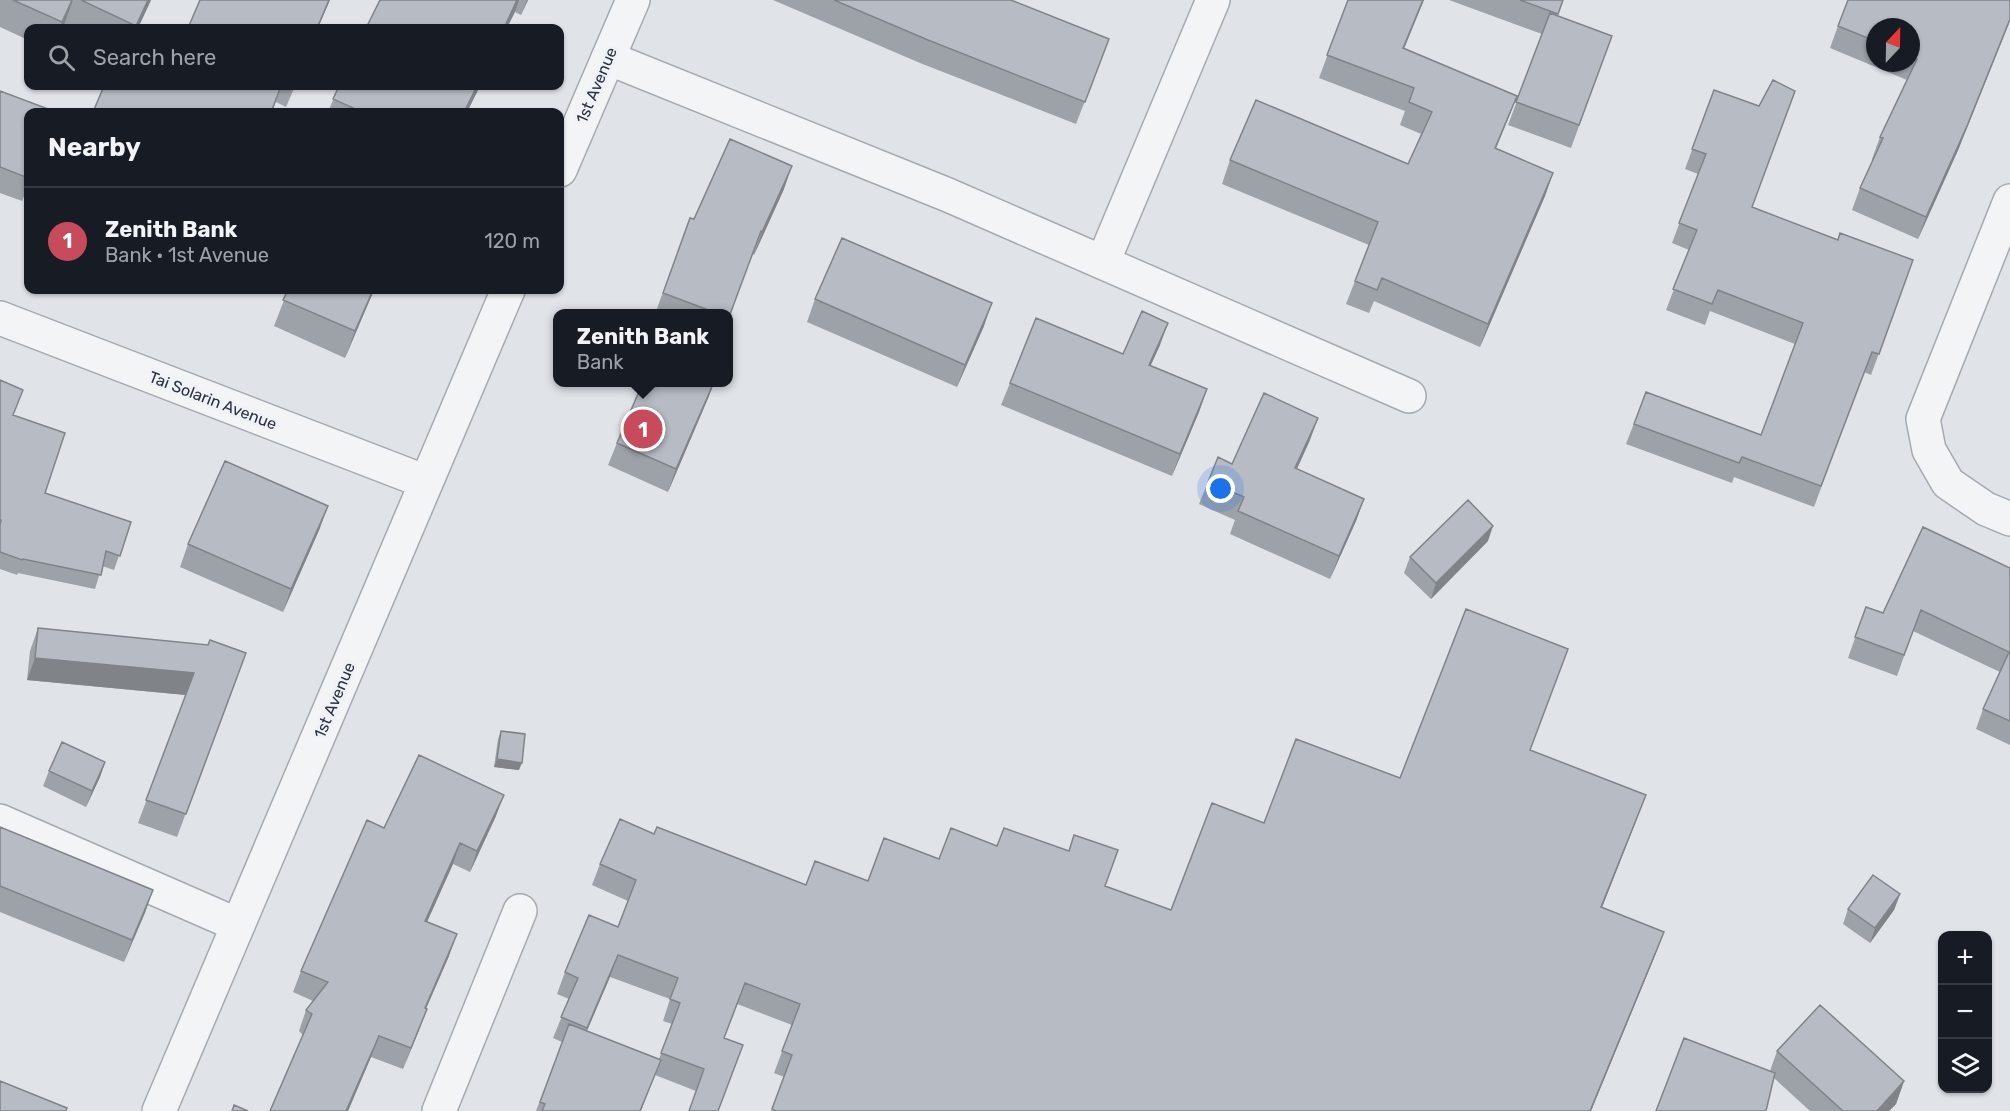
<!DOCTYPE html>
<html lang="en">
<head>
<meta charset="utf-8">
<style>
	:root { --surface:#171b24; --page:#20242c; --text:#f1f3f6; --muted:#9ea1a6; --line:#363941; --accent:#c74b5a }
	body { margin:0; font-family:Rubik,sans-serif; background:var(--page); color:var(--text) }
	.controls { position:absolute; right:18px; bottom:18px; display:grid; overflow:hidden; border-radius:12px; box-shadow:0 2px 4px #0004 }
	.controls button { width:54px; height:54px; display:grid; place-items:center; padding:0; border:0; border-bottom:2px solid var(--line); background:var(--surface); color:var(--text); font:30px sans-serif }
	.compass { position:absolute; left:1866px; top:18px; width:54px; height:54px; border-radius:50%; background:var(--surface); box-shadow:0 2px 4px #0004; rotate:22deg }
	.you { position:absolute; left:1221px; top:489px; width:21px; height:21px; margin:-15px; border:4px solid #fff; border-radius:50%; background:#1a73e8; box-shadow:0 0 0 9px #1a73e833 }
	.badge { display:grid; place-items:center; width:39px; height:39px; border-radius:50%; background:var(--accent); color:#fff; font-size:20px; font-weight:700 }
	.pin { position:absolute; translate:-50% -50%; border:3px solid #fff; box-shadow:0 2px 6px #0006 }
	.popup { position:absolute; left:553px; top:309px; width:180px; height:78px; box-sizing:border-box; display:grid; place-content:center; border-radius:12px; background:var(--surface); filter:drop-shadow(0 2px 4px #0005); font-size:20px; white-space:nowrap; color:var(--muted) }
	.popup b { font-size:22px; color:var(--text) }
	.popup::after { content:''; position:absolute; left:50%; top:100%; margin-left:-12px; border:12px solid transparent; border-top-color:var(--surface) }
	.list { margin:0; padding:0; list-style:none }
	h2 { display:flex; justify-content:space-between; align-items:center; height:78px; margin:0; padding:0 24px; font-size:26px }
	h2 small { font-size:20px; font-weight:400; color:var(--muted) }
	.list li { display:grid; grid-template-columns:39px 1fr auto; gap:18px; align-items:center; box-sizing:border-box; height:108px; padding:0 24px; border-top:2px solid var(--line) }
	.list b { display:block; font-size:22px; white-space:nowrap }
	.list p { margin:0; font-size:20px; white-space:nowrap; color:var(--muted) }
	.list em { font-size:20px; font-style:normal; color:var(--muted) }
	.icon { flex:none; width:33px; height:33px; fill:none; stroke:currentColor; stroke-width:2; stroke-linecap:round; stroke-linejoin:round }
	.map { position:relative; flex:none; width:2010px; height:1111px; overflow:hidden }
	.search { position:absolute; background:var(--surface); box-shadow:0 2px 4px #0004; left:24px; top:24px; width:540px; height:66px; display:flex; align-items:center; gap:15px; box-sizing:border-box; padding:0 21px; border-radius:12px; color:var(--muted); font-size:22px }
	.panel { position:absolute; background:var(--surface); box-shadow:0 2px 4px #0004; left:24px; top:108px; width:540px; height:186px; border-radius:12px }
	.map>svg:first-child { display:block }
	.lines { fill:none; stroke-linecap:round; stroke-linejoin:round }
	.minor-casing { stroke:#a5aab2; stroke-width:36 }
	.tertiary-casing { stroke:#a5aab2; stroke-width:36 }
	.minor { stroke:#f2f4f6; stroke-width:33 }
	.tertiary { stroke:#f2f4f6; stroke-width:33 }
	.wall { fill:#9da2a9; fill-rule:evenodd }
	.shaded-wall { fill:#808489 }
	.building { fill:#b7bcc4; stroke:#808489; stroke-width:1.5 }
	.labels { text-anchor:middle; stroke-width:6; stroke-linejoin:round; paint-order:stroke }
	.street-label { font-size:16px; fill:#29303e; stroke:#eff2f6 }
</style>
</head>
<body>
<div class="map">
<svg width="2010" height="1111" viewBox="0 0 2010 1111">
	<rect width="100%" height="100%" fill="#e0e3e8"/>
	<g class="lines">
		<defs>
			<path id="minor" d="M608,58L948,195L1409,396
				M2010,201L1923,419L1929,450L1948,483L1986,509L2010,519
				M1103,262L1213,0
				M0,318L426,482
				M0,821L238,925
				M439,1111L520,911"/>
			<path id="tertiary" d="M560,170L633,0
				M159,1111L508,290"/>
		</defs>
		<!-- minor casing -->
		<use href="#minor" class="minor-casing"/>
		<!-- tertiary casing -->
		<use href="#tertiary" class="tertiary-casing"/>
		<!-- minor -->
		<use href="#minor" class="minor"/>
		<!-- tertiary -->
		<use href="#tertiary" class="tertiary"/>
	</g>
	<!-- wall -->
	<path class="wall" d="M0,0H151L138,28H72L64,25L62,28H28V40L0,27Z
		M380,0H528L521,15L515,12Z
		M773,0H1011L1109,39L1076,124L920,63Z
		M1348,0L1404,48L1517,96L1496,149L1553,173L1545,196L1480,347L1374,301L1369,313L1346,304L1369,245L1222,184L1230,160L1408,164L1421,134L1400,125L1405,111L1319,78Z
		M1449,0H1563L1557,16L1612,36L1571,148L1508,125L1542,34Z
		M2010,0L1959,148L1918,239L1852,210L1860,188L1873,160L1872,159L1880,137L1907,80L1830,48L1838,26ZM1875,27H1911V63H1875Z
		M104,86H295L286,107L276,102L272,112H93Z
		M339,86H480L467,112H328Z
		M1714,90L1752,207L1838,240L1913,260L1871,375L1864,372L1814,507L1734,477L1732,483L1626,444L1646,392L1761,435L1795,344L1710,311L1705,325L1666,310L1689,250L1672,243L1698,174L1685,169Z
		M0,91L28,112V196L25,194L22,201L0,193Z
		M784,189L754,255L752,254L729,319V314H655L690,218L694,219Z
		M288,290H374L345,358L274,326Z
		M815,299L984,326L957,387L807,322Z
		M1160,345L1150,366L1207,389L1199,412L1172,476L1001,405L1010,383Z
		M0,380L45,493L131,522L114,570L102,566L95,589L18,573L17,575L0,569Z
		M709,396L668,492L608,465L617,443Z
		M1310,440L1297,469L1364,499L1356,521L1330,579L1230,534L1235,520L1199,504L1208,482L1232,464Z
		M320,528L283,612L180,567L188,544Z
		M1488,541L1431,599L1404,573L1410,557Z
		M2010,568V745L1976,729L1983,709L2000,672L1913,631L1897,676L1848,658L1866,607L1883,613Z
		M38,628L246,653L177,837L138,823L186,695L27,680L30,651Z
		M501,731L519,770L494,767L498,739Z
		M1530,751L1638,816L1602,907L1664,932L1656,953L1591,1111H771L784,1077L774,1073L792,1025L737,1004L724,1038L735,1067L696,1091L655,1075L641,1111H536L562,1042L553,1038L569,999L557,994L565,972L618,927L628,901L592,885L600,864L654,834L806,885L868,881L939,859L997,846L1171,910L1264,823L1400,778ZM610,977L670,999L663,1021L672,1024L659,1059L587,1031Z
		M105,762L100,777L86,807L43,786L49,771Z
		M496,816L470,872L453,864L427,922L449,956L426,1009L419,1030L403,1069L371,1057L348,1111H270L303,1035L299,1031L306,1010L313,1001L293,992L301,971L384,828Z
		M0,827L153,890L124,962L0,912Z
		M1900,894L1894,910L1870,943L1843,924L1848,909Z
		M1777,1051L1904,1081L1896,1104L1889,1111H1810L1774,1078L1770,1071Z"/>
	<!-- shaded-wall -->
	<path class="shaded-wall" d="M73,0L64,25L62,28H59Z
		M148,0H151L138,28H135Z
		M329,0H330L318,28H317Z
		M517,0H519L515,12L507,28H504Z
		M527,0H528L521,15Z
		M1423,0H1424L1395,71L1403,48Z
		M2010,19V21L1959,148L1918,239L1926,217Z
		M477,86H480L467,112H464Z
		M1517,96L1508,119L1486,171L1495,148Z
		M792,166L784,189L754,255L762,232Z
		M1553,173L1545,196L1480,347L1488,324Z
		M373,290H374L345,358L355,331Z
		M992,303L984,326L957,387L965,365Z
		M1168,323L1160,345L1141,387L1149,365Z
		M714,382L709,396L668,492L676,469Z
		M1207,389L1199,412L1172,476L1180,454Z
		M1318,418L1310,440L1287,490L1295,468Z
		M1364,499L1356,521L1330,579L1339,556Z
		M328,506L320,528L283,612L291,589Z
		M1493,526L1488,541L1431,599L1436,583Z
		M35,658L194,673L186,695L27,680Z
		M497,759L522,763L519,770L494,767Z
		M105,762L100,777L86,807L92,791Z
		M504,795L496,816L470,872L477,851Z
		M1646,795L1638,816L1594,928L1601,907Z
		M460,843L453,864L418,942L425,921Z
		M153,890L145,913L124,962L132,940Z
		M1900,894L1894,910L1870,943L1875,928Z
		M1664,932L1656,953L1591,1111H1590Z
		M457,934L449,956L417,1029L425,1008Z
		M618,955L610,977L579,1049L587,1028Z
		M427,1009L419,1030L403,1069L411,1048Z
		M379,1036L371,1057L348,1111H346Z
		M1904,1081L1896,1104L1889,1111H1877Z"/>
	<!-- building -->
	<path class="building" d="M13,0H72L62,22Z
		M81,0H148L136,26Z
		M200,0H329L317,28H188Z
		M380,0H517L504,28H366Z
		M834,0H1011L1109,39L1085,102L928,40Z
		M1348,0H1423L1403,48L1517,96L1495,148L1553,173L1488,324L1382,278L1377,290L1355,281L1378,222L1230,160L1256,100L1408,164L1432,112L1409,102L1414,88L1327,55Z
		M1520,0H1563L1558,14Z
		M1848,0H2010V19L1967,126L1926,217L1860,188L1883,138L1880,137L1917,59L1911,56V27H1875V41L1838,26Z
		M1550,13L1612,36L1579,125L1516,102Z
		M1773,80L1795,91L1752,207L1838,240L1840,233L1913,260L1879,354L1872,352L1821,486L1742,457L1739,463L1634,424L1646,392L1761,435L1803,323L1718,290L1712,304L1673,289L1697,230L1679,223L1706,154L1692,149L1714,90L1759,106Z
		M104,86H281L271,112H93Z
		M339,86H477L464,112H362L333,99Z
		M0,91L56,112H28V178L0,167Z
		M730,139L792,166L762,232L761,231L729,317V314H719L663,293L690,218L694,219Z
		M842,238L992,303L965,365L815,299Z
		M288,290H373L355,331L283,300Z
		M1142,311L1168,323L1149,365L1207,389L1180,454L1010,383L1036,318L1123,354Z
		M0,380L23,390L13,415L65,433L45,493L131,522L120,556L106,551L101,575L23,559L22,560L0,552V525L1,520H0Z
		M643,382H714L676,469L617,443Z
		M1264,393L1318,418L1295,468L1364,499L1339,556L1238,511L1244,497L1208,482L1218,457L1232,464Z
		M225,461L328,506L291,589L188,544Z
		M1468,500L1493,526L1436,583L1410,557Z
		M1923,527L2010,568V721L1983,709L2009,652L1921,610L1904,655L1855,637L1866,607L1883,613Z
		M1466,609L1568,649L1530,750L1646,795L1601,907L1664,932L1590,1111H776L772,1109L792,1055L782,1051L800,1004L745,983L724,1038L743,1045L718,1111H689L704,1069L661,1053L680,1003L670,999L678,978L618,955L587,1028L561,1017L578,978L565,972L589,915L618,927L636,880L600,864L620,819L654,834L657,827L806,885L815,861L868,881L884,838L939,859L951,828L997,846L1004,828L1069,851L1074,835L1118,850L1105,886L1171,910L1212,803L1264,823L1296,739L1400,778Z
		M38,628L208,645L210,640L246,653L186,814L146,800L194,673L35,658Z
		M501,731L525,734L522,763L497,759Z
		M62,742L105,762L92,791L49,771Z
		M419,755L504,795L477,851L460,843L425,921L457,934L425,1008L427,1009L411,1048L379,1036L346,1111H270L312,1014L306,1010L328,982L301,971L367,820L384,828Z
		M0,827L153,890L132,940L0,886Z
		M1873,875L1900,894L1875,928L1848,909Z
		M1820,1005L1904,1081L1877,1111H1843L1777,1051Z
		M569,1024L661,1060L640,1111H542L545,1104L540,1102Z
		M1684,1038L1775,1073L1766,1111H1656Z
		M0,1081L67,1108L66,1111H0Z
		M234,1105L248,1111H232Z"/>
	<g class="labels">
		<!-- street labels -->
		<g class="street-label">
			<text transform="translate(596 85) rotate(-67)" y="6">1st Avenue</text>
			<text transform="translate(213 400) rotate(21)" y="6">Tai Solarin Avenue</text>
			<text transform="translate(334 700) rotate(-67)" y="6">1st Avenue</text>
		</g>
	</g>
</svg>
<div class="controls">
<button>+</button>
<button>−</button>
<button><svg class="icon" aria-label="layers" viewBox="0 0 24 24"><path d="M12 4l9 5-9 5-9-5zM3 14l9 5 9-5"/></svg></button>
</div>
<svg class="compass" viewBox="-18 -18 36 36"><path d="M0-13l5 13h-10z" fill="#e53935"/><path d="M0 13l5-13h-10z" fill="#9ea1a6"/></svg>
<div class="you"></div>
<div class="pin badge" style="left:643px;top:429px">1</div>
<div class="popup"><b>Zenith Bank</b>Bank</div>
<div class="search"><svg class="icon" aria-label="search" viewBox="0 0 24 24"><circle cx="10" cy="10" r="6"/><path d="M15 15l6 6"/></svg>Search here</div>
<section class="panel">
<h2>Nearby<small></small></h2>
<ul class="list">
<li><span class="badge">1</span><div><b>Zenith Bank</b><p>Bank · 1st Avenue</p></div><em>120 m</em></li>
</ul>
</section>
</div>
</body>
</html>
